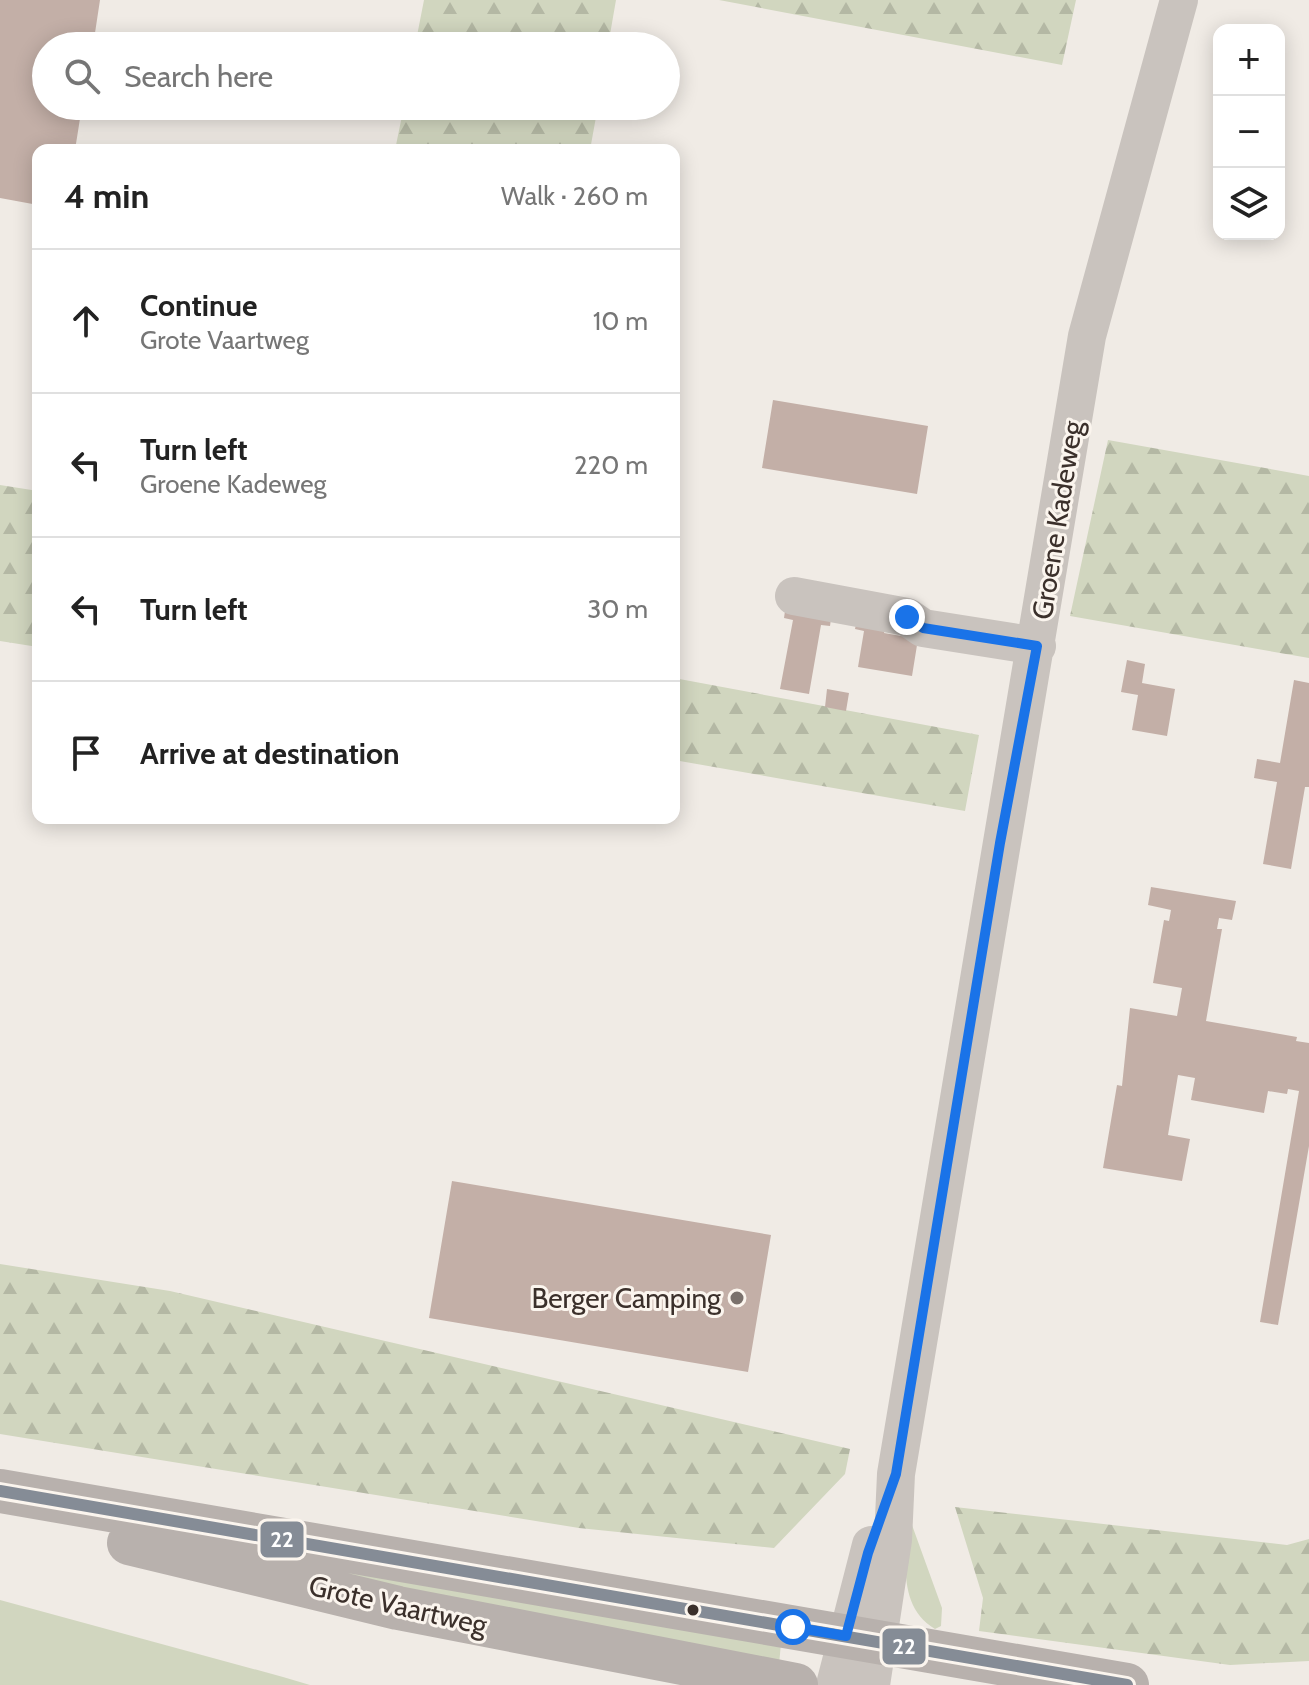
<!DOCTYPE html>
<html lang="en">
<head>
<meta charset="utf-8">
<style>
	:root { --surface:#fff; --page:#f2f2f2; --text:#222; --muted:#767676; --line:#e0e0e0 }
	body { margin:0; font-family:Cabin,sans-serif; background:var(--page); color:var(--text) }
	.controls { position:absolute; right:24px; top:24px; display:grid; overflow:hidden; border-radius:16px; box-shadow:0 4px 20px #0003 }
	.controls button { width:72px; height:72px; display:grid; place-items:center; padding:0; border:0; border-bottom:2px solid var(--line); background:var(--surface); color:var(--text); font:40px sans-serif }
	.stop { position:absolute; width:24px; height:24px; margin:-18px; border:6px solid #1a73e8; border-radius:50%; background:#fff }
	.stop.end { background:#1a73e8; border-color:#fff; box-shadow:0 2px 8px #0008 }
	.list { margin:0; padding:0; list-style:none }
	h2 { display:flex; justify-content:space-between; align-items:center; height:104px; margin:0; padding:0 32px; font-size:34px }
	h2 small { font-size:26px; font-weight:400; color:var(--muted) }
	.list li { display:grid; grid-template-columns:52px 1fr auto; gap:24px; align-items:center; box-sizing:border-box; height:144px; padding:0 32px; border-top:2px solid var(--line) }
	.list b { display:block; font-size:30px; white-space:nowrap }
	.list p { margin:0; font-size:26px; white-space:nowrap; color:var(--muted) }
	.list em { font-size:26px; font-style:normal; color:var(--muted) }
	.icon { flex:none; width:44px; height:44px; fill:none; stroke:currentColor; stroke-width:2; stroke-linecap:round; stroke-linejoin:round }
	.map { position:relative; flex:none; width:1309px; height:1685px; overflow:hidden }
	.search { position:absolute; background:var(--surface); box-shadow:0 4px 20px #0003; left:32px; top:32px; width:648px; height:88px; display:flex; align-items:center; gap:20px; box-sizing:border-box; padding:0 28px; border-radius:44px; color:var(--muted); font-size:30px }
	.panel { position:absolute; background:var(--surface); box-shadow:0 4px 20px #0003; left:32px; top:144px; width:648px; height:680px; border-radius:16px }
	.map>svg:first-child { display:block }
	.grass { fill:#d1d6bf }
	.forest { fill:url(#forest-firs) }
	.building { fill:#c3afa7 }
	.lines { fill:none; stroke-linecap:round; stroke-linejoin:round }
	.minor { stroke:#c9c3be; stroke-width:38 }
	.major { stroke:#b8b1ad; stroke-width:44 }
	.bus-1-casing { stroke:#fbf5ee; stroke-width:18 }
	.bus-1 { stroke:#858c96; stroke-width:12 }
	.route { stroke:#1a73e8; stroke-width:10 }
	.poi-dot { fill:#7a716c; stroke:#fbf5ee; stroke-width:3 }
	.bus-dot { fill:#3b302b; stroke:#fbf5ee; stroke-width:3 }
	.labels { text-anchor:middle; stroke-width:6; stroke-linejoin:round; paint-order:stroke }
	.street-label { font-size:28px; fill:#3b302b; stroke:#fbf5ee }
	.poi-label { font-size:28px; fill:#3b302b; stroke:#fbf5ee; text-anchor:end }
	.line-badge { stroke:#fbf5ee; stroke-width:3 }
	.badge-label { font-size:22px; text-anchor:middle; font-weight:bold; fill:#fff }
</style>
</head>
<body>
<div class="map">
<svg width="1309" height="1685" viewBox="0 0 1309 1685">
	<defs>
		<pattern id="forest-firs" width="22" height="20" patternUnits="userSpaceOnUse" patternTransform="scale(2)"><rect width="22" height="20" fill="#d1d6bf"/><path d="M5 1l3.5 6h-7zM16 11l3.5 6h-7z" fill="#b4b8a4"/></pattern>
	</defs>
	<rect width="100%" height="100%" fill="#f0ebe5"/>
	<!-- grass -->
	<path class="grass" d="M0,1496L781,1643L779,1665L619,1637Z
		M908,1514L942,1608L941,1626L935,1629C895,1605 907,1554 908,1514Z
		M0,1600L283,1677L310,1685H0Z"/>
	<!-- forest -->
	<path class="forest" d="M424,0H616L608,46H415Z
		M719,0H1076L1062,65Z
		M404,106H598L590,150H395Z
		M1108,440L1309,476V658L1070,616Z
		M0,485L38,491V647L0,641Z
		M674,678L979,735L965,811L674,760Z
		M0,1264L170,1291L850,1449L845,1474L774,1548L579,1528L0,1434Z
		M955,1507L1287,1545L1309,1539V1661L1230,1665L979,1631L983,1598Z"/>
	<!-- building -->
	<path class="building" d="M0,0H100L93,46H46V106H82L75,150H38V205L0,198Z
		M773,400L928,426L917,494L762,468Z
		M786,604L832,612L830,626L821,625L809,694L780,689L793,620L784,618Z
		M858,614L886,619L884,633L918,639L912,676L858,667L864,631L855,629Z
		M1127,660L1145,664L1142,683L1175,689L1167,736L1132,730L1138,695L1121,692Z
		M1294,680L1309,683V787H1305L1291,869L1263,864L1277,782L1254,778L1257,759L1280,763Z
		M827,689L849,693L846,711L825,707Z
		M1151,887L1236,901L1232,920L1219,918L1217,929H1222L1206,1021L1297,1037L1296,1041L1309,1043V1146L1278,1325L1260,1322L1299,1091L1288,1089L1287,1094L1268,1091L1264,1113L1191,1100L1195,1078L1178,1075L1168,1135L1190,1139L1182,1181L1103,1168L1117,1085L1122,1086L1130,1008L1177,1016L1182,988L1153,983L1164,920L1169,921L1171,910L1148,905Z
		M452,1181L771,1235L748,1372L429,1318Z"/>
	<g class="lines">
		<!-- minor -->
		<path class="minor" d="M794,596L907,617L923,628L1037,646
			M835,1685L871,1545
			M871,1685L893,1540L896,1474L1087,336L1179,0"/>
		<!-- major -->
		<path class="major" d="M0,1491L1127,1685
			M129,1543L398,1608L796,1685"/>
		<defs>
			<path id="bus-1" d="M0,1491L1127,1685"/>
		</defs>
		<!-- bus-1 casing -->
		<use href="#bus-1" class="bus-1-casing"/>
		<!-- bus-1 -->
		<use href="#bus-1" class="bus-1"/>
	</g>
	<g class="lines">
		<!-- route -->
		<path class="route" d="M793,1627L846,1636L868,1553L896,1474L1000,843L1037,646L923,628L907,617"/>
	</g>
	<!-- markers -->
	<circle class="poi-dot" cx="737" cy="1298" r="8"/>
	<circle class="bus-dot" cx="693" cy="1610" r="7"/>
	<g class="labels">
		<!-- street labels -->
		<g class="street-label">
			<text transform="translate(1057 520) rotate(-81)" y="10">Groene Kadeweg</text>
			<text transform="translate(398 1605) rotate(13)" y="10">Grote Vaartweg</text>
		</g>
		<!-- poi labels -->
		<g class="poi-label">
			<text x="721" y="1308">Berger Camping</text>
		</g>
	</g>
	<g class="line-badge">
		<rect x="259" y="1520" width="46" height="39" rx="8" fill="#858c96"/>
		<rect x="881" y="1627" width="46" height="39" rx="8" fill="#858c96"/>
	</g>
	<g class="badge-label">
		<text x="282" y="1547">22</text>
		<text x="904" y="1654">22</text>
	</g>
</svg>
<div class="controls">
<button>+</button>
<button>−</button>
<button><svg class="icon" aria-label="layers" viewBox="0 0 24 24"><path d="M12 4l9 5-9 5-9-5zM3 14l9 5 9-5"/></svg></button>
</div>
<div class="stop" style="left:793px;top:1627px"></div>
<div class="stop end" style="left:907px;top:617px"></div>
<div class="search"><svg class="icon" aria-label="search" viewBox="0 0 24 24"><circle cx="10" cy="10" r="6"/><path d="M15 15l6 6"/></svg>Search here</div>
<section class="panel">
<h2>4 min<small>Walk · 260 m</small></h2>
<ul class="list">
<li><svg class="icon" aria-label="ahead" viewBox="0 0 24 24"><path d="M12 20V5M6 11l6-6 6 6"/></svg><div><b>Continue</b><p>Grote Vaartweg</p></div><em>10 m</em></li>
<li><svg class="icon" aria-label="left" viewBox="0 0 24 24"><path d="M17 20v-9H6M10 6l-5 5 5 5"/></svg><div><b>Turn left</b><p>Groene Kadeweg</p></div><em>220 m</em></li>
<li><svg class="icon" aria-label="left" viewBox="0 0 24 24"><path d="M17 20v-9H6M10 6l-5 5 5 5"/></svg><div><b>Turn left</b></div><em>30 m</em></li>
<li><svg class="icon" aria-label="arrive" viewBox="0 0 24 24"><path d="M6 21V4h12l-3 4 3 4H6"/></svg><div><b>Arrive at destination</b></div></li>
</ul>
</section>
</div>
</body>
</html>
